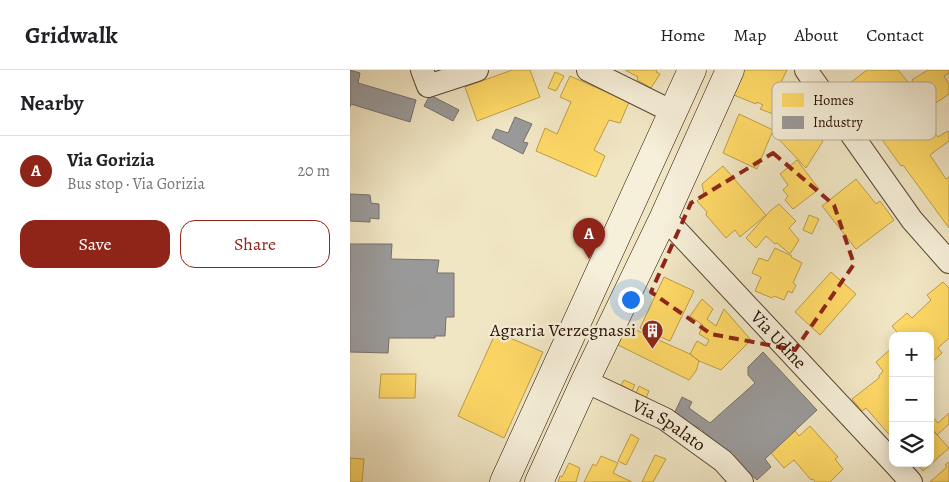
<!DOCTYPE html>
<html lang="en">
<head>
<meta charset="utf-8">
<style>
	:root { --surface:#fff; --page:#f6f6f6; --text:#202124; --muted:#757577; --line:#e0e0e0; --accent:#8f2418 }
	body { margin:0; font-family:Alegreya,serif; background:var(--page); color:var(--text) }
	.controls { position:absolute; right:15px; bottom:15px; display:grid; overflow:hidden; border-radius:10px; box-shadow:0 2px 12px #0003 }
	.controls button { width:45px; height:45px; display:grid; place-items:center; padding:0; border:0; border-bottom:1px solid var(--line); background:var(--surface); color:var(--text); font:25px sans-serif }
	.you { position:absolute; left:280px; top:229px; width:18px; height:18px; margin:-12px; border:4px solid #fff; border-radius:50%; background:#1a73e8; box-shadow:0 0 0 8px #1a73e833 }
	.badge { display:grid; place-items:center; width:32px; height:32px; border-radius:50%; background:var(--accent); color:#fff; font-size:16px; font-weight:700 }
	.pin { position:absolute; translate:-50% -41px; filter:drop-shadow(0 1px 2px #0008) }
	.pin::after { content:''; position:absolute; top:26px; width:18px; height:15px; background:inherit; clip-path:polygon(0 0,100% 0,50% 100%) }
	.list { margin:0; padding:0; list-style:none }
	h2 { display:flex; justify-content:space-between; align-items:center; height:65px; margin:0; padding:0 20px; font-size:21px }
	h2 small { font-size:16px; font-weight:400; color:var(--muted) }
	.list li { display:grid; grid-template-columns:32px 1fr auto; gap:15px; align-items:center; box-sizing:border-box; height:70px; padding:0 20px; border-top:1px solid var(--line) }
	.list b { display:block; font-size:19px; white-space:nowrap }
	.list p { margin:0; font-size:16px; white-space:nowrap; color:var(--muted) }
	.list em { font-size:16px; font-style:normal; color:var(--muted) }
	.actions { display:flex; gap:10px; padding:15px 20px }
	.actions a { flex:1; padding:11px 0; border:1px solid var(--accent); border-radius:15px; text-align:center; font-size:18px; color:var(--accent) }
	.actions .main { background:var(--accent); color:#fff }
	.icon { flex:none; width:28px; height:28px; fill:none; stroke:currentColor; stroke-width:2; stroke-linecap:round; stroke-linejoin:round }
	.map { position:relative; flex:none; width:599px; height:412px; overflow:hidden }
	header { display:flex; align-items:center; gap:30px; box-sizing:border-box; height:70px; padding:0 25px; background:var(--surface); border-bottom:1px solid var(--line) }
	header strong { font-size:24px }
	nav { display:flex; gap:28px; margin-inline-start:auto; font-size:18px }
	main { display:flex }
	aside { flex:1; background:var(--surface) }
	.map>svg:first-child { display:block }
	.homes { fill:#ffd966; stroke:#be9d48 }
	.industry { fill:#999; stroke:#77706c }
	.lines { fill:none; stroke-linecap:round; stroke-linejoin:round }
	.street-casing { stroke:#5a4632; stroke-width:24 }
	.secondary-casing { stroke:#281002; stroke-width:29 }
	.street { stroke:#f6efd9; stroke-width:22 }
	.secondary { stroke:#f6efd9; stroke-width:28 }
	.marked { fill:none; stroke:#8f2418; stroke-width:4; stroke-dasharray:10 6; stroke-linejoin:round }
	.labels { text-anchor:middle; stroke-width:5; stroke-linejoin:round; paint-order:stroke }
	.poi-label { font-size:18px; fill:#281002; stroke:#f6efd9; text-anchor:end }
	.street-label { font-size:18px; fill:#281002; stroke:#f6efd9 }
	.key { fill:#f6efd9; stroke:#b8ac98; stroke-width:1 }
	.key-label { font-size:14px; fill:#281002 }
</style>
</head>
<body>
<header>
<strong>Gridwalk</strong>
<nav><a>Home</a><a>Map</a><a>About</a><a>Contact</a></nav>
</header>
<main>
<aside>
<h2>Nearby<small></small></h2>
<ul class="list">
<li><span class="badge">A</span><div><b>Via Gorizia</b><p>Bus stop · Via Gorizia</p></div><em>20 m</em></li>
</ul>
<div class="actions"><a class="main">Save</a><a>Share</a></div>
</aside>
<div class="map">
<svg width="599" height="412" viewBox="0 0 599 412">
	<rect width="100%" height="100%" fill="#f1e6c4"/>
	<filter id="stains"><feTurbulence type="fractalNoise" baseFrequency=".004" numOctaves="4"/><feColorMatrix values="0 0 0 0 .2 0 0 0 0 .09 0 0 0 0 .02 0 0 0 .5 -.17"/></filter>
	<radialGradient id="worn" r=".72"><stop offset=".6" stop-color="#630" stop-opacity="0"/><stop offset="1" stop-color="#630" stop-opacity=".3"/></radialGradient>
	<!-- homes -->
	<path class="homes" d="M162,0H180L190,27L127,51L115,17Z
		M275,0H307L306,2L310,4L301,18L287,10L288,7Z
		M390,0H437L431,12L434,14L436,17L437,22L426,45L410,39L413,35L407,32L406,34L379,23Z
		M517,0H548L562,17L525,47L519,38L516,40L509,30L511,28L500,13Z
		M578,0H599V3L594,6L599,14V24L577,39L574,36L567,39L575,50L579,48L584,55L578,60L579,62L576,63L579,67L585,63L588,67L598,61L599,63V71L580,85L596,109L599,107V158L553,95L551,96L528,64L559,41L554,35L569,23L562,10Z
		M205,2L214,6L206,21L198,18Z
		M220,6L279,32L270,53L259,50L244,80L255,86L246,107L186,81L195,58L207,64L221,32L210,27Z
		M389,44L423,60L407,99L373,83Z
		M434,46L473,71L456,98L422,62Z
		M447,90L469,119L443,139L435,130L438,126L433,120L438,115L430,104Z
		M373,96L416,145L390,167L385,160L376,168L356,145L357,142L347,131L354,124L352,114Z
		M506,109L526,134L530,131L544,150L506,179L472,136Z
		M429,134L446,151L439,158L449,170L440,184L427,173L425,174L416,166L406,178L396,168L420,141Z
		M459,145L469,149L462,164L453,160Z
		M425,178L442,186L441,187L452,193L443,213L446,215L442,223L438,221L434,230L424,226L422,228L405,221L411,207L402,203L409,188L418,191Z
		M481,202L506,224L470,265L445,242Z
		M314,207L344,221L320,271L290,258Z
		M593,212L599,218V268L588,278L592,283L580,294V266H550L542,256L557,243L562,248L581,230L577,225Z
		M352,229L363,239L357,249L366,256L374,239L401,270L371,300L349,291L340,284L347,271L356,276L359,270L349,264L353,255L340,246Z
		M275,255L340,284L349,291L346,301L339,310L266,274Z
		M146,262L193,282L154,368L108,346Z
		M543,277V318L540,320L541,322L543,321V369L516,338L512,341L502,329L529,308V306L533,301L526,292Z
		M31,304H66L65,328H29Z
		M274,310L285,315L282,321L271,315Z
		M289,316L299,321L296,328L286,323Z
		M599,343V354L587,365L582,359L580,360L581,345L588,353Z
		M460,356L488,387L485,389L493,399L480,412H465L463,409L461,410L444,390L434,398L421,383L445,361L449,366Z
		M582,359L599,378L573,401L566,393H580V360Z
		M281,364L289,369L276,395L268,391Z
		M305,385L316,389L303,412H292Z
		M251,386L268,393L263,403L282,412H234L243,394L246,396Z
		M0,388L14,389L12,412H0Z
		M599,392V412H580L597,397L595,395Z
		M219,393L230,398L226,412H208L210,406L212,407Z"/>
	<!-- industry -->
	<path class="industry" d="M0,0L10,3L8,13L66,30L60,52L1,34L0,37Z
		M80,25L109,40L103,51L74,36Z
		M165,47L182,54L173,72L178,73L173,84L142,68L146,59L158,63Z
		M0,124L20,125L21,133L29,134V149L20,148V152L0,151Z
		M0,174H42L41,189L89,190L87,203H104V247H96L95,266H85V268H39L38,283L0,282Z
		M413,282L467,340L415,389L421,397L407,410L351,359L323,346L332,327L342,332L339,338L360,353L405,313L398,305V297Z"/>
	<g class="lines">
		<defs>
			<g id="street">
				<path d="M72,0L78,16L127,0"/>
				<path d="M238,0L323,42"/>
				<path d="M456,0L562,150L599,192"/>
				<path id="s1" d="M314,147L543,392"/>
				<path id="s2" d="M235,311L315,349L373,391L392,412"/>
				<path d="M544,393L561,412"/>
			</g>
			<path id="secondary" d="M154,412L342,0
				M189,412L235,311L314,147L380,0"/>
		</defs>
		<!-- street casing -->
		<use href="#street" class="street-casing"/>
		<!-- secondary casing -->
		<use href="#secondary" class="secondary-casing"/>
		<!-- street -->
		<use href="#street" class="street"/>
		<!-- secondary -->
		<use href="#secondary" class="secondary"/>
	</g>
	<!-- marked area -->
	<path class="marked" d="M423,83L484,135L504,194L445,280L361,264L301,222L341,133Z"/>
	<!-- icons -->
	<defs>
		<symbol id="building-pin" viewBox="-11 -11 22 30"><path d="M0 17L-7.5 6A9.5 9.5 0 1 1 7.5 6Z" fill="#8f2418" stroke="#f6efd9"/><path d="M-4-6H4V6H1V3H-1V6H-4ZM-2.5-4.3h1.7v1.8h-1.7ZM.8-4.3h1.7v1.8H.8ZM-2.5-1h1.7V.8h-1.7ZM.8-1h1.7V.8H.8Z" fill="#fff"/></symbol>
	</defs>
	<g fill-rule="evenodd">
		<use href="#building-pin" x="290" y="248" width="25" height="34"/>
	</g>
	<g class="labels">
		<!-- poi labels -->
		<g class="poi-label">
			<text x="286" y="266">Agraria Verzegnassi</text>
		</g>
		<!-- street labels -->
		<g class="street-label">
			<text dy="6" stroke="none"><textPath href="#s1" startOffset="168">Via Udine</textPath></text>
			<text dy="6" stroke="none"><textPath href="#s2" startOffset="95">Via Spalato</textPath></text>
		</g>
	</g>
	<!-- legend -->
	<rect x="422" y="12" width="164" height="58" rx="8" class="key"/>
	<rect x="432" y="23" width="22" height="14" fill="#ffd966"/>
	<rect x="432" y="46" width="22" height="13" fill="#999"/>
	<g class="key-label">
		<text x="463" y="35">Homes</text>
		<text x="463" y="57">Industry</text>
	</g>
	<rect width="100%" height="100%" filter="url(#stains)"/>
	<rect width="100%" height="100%" fill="url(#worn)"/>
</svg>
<div class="controls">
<button>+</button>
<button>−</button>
<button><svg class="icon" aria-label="layers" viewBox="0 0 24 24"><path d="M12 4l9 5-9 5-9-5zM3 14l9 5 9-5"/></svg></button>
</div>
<div class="you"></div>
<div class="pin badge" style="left:239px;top:189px">A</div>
</div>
</main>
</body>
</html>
